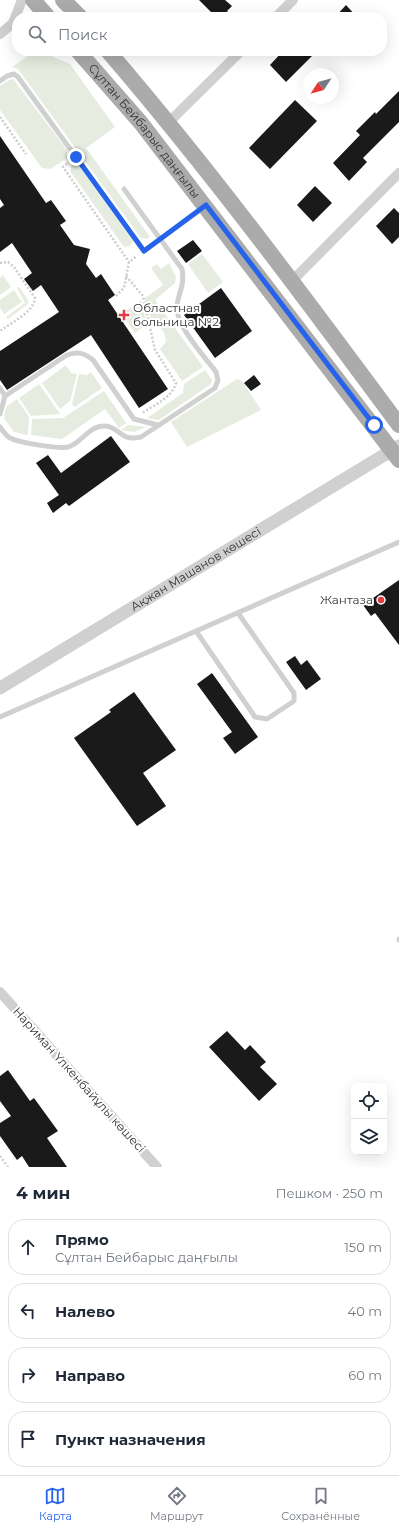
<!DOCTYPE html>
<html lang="ru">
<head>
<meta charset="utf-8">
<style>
	:root { --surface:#fff; --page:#f2f2f3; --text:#1f2937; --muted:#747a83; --line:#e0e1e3; --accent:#2563eb }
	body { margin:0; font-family:Montserrat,sans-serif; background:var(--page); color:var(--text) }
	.controls { position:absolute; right:12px; bottom:12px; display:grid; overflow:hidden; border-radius:8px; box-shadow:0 4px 16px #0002 }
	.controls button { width:36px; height:36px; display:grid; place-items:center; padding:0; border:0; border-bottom:1px solid var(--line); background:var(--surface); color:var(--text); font:20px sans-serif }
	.compass { position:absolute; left:303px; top:68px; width:36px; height:36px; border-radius:50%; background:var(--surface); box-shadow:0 4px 16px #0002; rotate:234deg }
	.stop { position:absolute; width:12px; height:12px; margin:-9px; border:3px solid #2563eb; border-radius:50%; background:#fff }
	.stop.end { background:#2563eb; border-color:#fff; box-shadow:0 1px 4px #0008 }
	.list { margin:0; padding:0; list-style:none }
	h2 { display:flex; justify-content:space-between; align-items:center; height:52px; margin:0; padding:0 16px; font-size:17px }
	h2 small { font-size:13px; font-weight:400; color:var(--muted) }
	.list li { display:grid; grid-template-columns:26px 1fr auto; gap:12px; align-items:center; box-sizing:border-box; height:56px; margin:0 8px 8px; padding:0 8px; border:1px solid var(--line); border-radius:16px }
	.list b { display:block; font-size:15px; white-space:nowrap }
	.list p { margin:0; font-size:13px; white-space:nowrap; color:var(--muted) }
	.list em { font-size:13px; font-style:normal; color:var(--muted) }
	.icon { flex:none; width:22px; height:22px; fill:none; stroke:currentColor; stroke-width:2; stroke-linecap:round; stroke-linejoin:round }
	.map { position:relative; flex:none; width:399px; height:1167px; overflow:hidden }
	.search { position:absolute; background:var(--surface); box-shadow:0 4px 16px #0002; left:12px; right:12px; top:12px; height:44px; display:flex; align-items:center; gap:10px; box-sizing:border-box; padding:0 14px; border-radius:16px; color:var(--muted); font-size:15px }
	.sheet { height:308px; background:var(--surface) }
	nav { display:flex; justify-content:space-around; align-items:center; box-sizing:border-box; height:56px; border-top:1px solid var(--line); background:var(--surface); font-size:11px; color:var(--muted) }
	nav a { display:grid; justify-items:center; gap:2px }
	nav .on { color:var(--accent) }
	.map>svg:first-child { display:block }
	.green { fill:#e6ecdf }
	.building { fill:#1a1a1a }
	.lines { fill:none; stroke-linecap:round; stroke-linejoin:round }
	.path { stroke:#cdcdcd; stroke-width:2.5; stroke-dasharray:2 2; stroke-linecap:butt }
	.service { stroke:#d0d0d0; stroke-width:5 }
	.minor { stroke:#d0d0d0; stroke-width:10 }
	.tertiary { stroke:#d0d0d0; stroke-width:13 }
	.primary { stroke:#ababab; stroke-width:16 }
	.route { stroke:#2563eb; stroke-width:5 }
	.poi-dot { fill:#e63946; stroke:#fff; stroke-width:1.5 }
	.labels { text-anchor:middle; stroke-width:4; stroke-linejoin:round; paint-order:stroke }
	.street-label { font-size:12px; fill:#333; stroke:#fff }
	.poi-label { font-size:12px; fill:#333; stroke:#fff; text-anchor:start }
</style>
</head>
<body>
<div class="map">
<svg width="399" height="1167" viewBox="0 0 399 1167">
	<rect width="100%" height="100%" fill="#fff"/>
	<!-- green -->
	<path class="green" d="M35,51H40L70,64L115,127L86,148L150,237L146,239L141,238L18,69L12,67Z
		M13,79L67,150V158L50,169L42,168L0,110V86L9,80Z
		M72,165H78L133,241L130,246L124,247L70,171Z
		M202,254L223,282L208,293L188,264Z
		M169,263L176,277L175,283L155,300L203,367L182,381L160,349L166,342C165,332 162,326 152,324L145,298L163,285L151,268L157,264L161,269Z
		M3,275L11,287L0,295V278Z
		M19,287L28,300V304L8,319L6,317L25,303L17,288Z
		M14,290L22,302L4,314L0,308V300Z
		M141,300L147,324L135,333L122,314Z
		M66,365L71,373L77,374L70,401L60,409L42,383Z
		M205,370L212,380L211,384L159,420L147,418L183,393L184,384Z
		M91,372L102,388L75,407L72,404L79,374L87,375Z
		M237,379L242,381L261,410L187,447L171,422Z
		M39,384L60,414L31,416L19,398Z
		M104,391L126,423L119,428L105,409L62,439L31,435L32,419L63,418Z
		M17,399L29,417L28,435L14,432L4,418L6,407Z
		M128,425L146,427L134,432L121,430Z"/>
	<!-- building -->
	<path class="building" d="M199,0H225L232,6L227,11L234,17H216Z
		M346,5L357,17H335Z
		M283,51H317L286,82L270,65Z
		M399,91V122L363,158L367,162L349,181L333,163L360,135L356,131L375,112L376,114Z
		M295,100L317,121L270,169L249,148Z
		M0,136L46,203L51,200L66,221L60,225L74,245L90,249L86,264L96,278L101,274L115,295L108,300L168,389L139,408L91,335L7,390L0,380V351L59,312L41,285L33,291L24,279L32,273L12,243L0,252V208L4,205L0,199Z
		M315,186L332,203L313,222L297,205Z
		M394,208L399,213V237L392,244L376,226Z
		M193,240L202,251L186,263L177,251Z
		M221,288L252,331L215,358L184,315Z
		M254,375L261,384L251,391L244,383Z
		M111,436L130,462L69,506L66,503L53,513L47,503L59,495L36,463L48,455L61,473Z
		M399,580V645L375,613L371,616L363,605Z
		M295,656L301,665L307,660L321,679L306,690L286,662Z
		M212,673L258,737L235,754L223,738L232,732L197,684Z
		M134,692L176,750L143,773L166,806L137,826L74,738L111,712L109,710Z
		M227,1031L245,1050L250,1045L266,1062L260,1067L277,1084L259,1101L209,1047Z
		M8,1070L30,1101L34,1098L58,1131L47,1138L67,1167H29L22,1156L17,1160L0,1136V1123L11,1116L0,1101V1076Z"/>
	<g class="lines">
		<!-- path -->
		<path class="path" d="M0,117L26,154
			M70,161L63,167L129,262
			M0,263L8,262L14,267L35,298C33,313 12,322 0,331
			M126,276L143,296L155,350L176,383C172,398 154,405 142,413
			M116,296L124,288L129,262L137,256
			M0,1156L8,1167"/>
		<!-- service -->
		<path class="service" d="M0,81L7,76L14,74L18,77L144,251L203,208
			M0,388L5,396L67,355C78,351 84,353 93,360L134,419L158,425
			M0,414L5,396
			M0,427C3,431 6,436 10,438C20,443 58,449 68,447C82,443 89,425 105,426C121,427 119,442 141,437L215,388L218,380L216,372C205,357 174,324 177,305C179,291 185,285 182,269L124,189
			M196,631L255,717L267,719L294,701V693L238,613
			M0,717L399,542
			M399,939V940"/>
		<!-- minor -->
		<path class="minor" d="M276,17L293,0
			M0,34L13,23L22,0
			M169,122L241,51
			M293,280L399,173
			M0,992L157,1167"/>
		<!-- tertiary -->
		<path class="tertiary" id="s1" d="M0,688L399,446"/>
		<!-- primary -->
		<g class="primary">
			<path d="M33,0L48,17"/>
			<path d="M63,0L80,17"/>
			<path id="s2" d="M78,51L141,123L399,460"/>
			<path d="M108,51C211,171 305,298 399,425"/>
		</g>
	</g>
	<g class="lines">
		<!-- route -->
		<path class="route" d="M76,157L144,251L206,205L374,425"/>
	</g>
	<!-- markers -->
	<g class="poi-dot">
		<path d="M122 309h4v4h4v4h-4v4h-4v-4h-4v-4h4z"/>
		<circle cx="381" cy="600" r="4"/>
	</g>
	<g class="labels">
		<!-- street labels -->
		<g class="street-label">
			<text dy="4" stroke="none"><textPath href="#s2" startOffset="104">Сұлтан Бейбарыс даңғылы</textPath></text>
			<text dy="4" stroke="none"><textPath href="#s1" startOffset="229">Ақжан Машанов көшесі</textPath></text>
			<text transform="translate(79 1080) rotate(48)" y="4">Нариман Үлкенбайұлы көшесі</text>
		</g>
		<!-- poi labels -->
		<g class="poi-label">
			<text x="133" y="312">Областная<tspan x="133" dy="14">больница №2</tspan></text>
			<text x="373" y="604" text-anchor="end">Жантаза</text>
		</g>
	</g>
</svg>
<div class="controls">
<button><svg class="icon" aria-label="locate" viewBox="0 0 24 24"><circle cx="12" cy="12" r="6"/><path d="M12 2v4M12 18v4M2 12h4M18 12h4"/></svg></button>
<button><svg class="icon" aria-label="layers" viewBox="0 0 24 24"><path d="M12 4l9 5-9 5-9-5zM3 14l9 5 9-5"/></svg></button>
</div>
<svg class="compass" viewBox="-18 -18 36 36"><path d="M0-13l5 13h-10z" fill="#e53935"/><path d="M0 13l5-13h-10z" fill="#747a83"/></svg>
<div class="stop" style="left:374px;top:425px"></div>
<div class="stop end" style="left:76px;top:157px"></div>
<div class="search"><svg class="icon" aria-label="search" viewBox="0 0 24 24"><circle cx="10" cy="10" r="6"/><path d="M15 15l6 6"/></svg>Поиск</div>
</div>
<section class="sheet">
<h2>4 мин<small>Пешком · 250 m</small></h2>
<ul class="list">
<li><svg class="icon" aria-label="ahead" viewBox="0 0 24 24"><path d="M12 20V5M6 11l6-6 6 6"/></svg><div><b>Прямо</b><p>Сұлтан Бейбарыс даңғылы</p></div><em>150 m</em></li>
<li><svg class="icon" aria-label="left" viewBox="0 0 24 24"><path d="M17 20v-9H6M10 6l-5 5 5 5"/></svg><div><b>Налево</b></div><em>40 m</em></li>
<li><svg class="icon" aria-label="right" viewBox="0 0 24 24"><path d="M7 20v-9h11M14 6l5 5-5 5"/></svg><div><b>Направо</b></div><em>60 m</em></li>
<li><svg class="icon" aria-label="arrive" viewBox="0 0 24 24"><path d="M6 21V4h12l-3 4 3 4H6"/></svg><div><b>Пункт назначения</b></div></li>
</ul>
</section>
<nav>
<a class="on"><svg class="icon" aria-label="map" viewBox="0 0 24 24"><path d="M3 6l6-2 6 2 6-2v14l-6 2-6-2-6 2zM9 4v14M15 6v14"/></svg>Карта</a>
<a><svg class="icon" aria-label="directions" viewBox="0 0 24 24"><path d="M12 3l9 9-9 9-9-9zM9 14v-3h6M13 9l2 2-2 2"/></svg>Маршрут</a>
<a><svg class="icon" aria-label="saved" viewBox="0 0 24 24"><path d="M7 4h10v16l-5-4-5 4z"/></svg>Сохранённые</a>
</nav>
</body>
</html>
